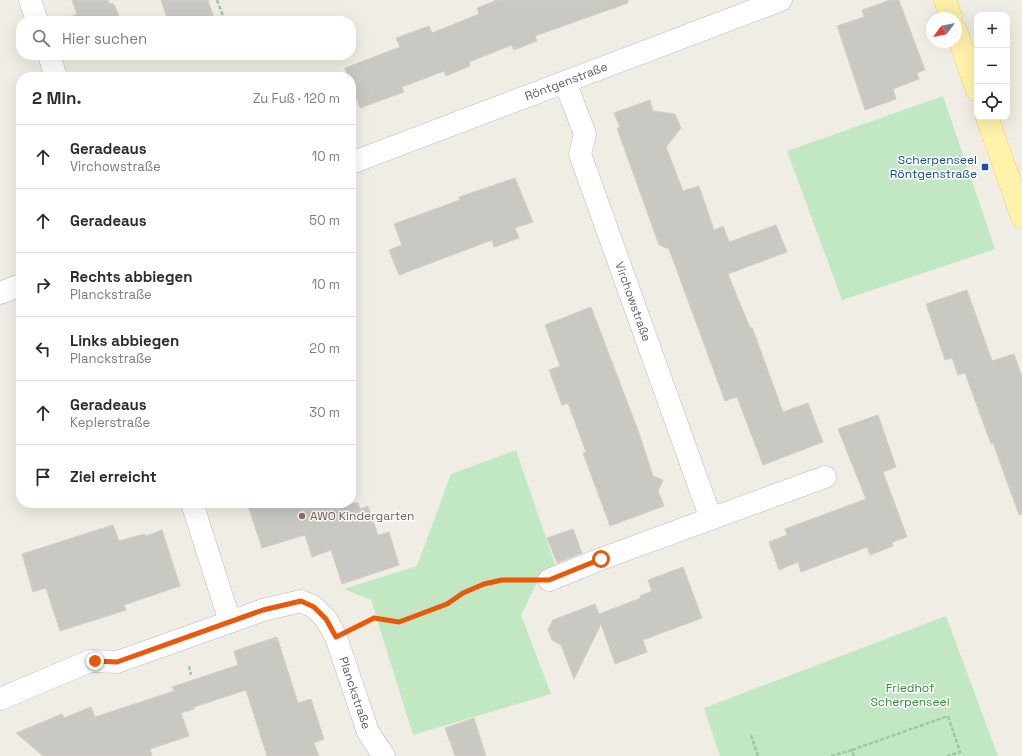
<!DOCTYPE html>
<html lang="de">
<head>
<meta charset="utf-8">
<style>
	:root { --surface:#fff; --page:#f7f7f7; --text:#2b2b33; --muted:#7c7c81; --line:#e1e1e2 }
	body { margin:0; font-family:"Space Grotesk",sans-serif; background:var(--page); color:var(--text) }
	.controls { position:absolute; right:12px; top:12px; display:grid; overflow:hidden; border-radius:8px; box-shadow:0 4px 16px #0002 }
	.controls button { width:36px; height:36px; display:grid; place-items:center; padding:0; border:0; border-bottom:1px solid var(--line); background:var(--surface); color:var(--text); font:20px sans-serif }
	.compass { position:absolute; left:926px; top:12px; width:36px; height:36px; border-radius:50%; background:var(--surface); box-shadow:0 4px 16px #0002; rotate:238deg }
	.stop { position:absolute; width:12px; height:12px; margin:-9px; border:3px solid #ea580c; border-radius:50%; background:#fff }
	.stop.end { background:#ea580c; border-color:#fff; box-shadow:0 1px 4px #0008 }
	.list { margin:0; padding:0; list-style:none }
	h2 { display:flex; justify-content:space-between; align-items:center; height:52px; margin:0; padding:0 16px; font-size:17px }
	h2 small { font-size:13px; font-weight:400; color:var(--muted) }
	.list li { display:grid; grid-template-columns:26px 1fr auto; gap:12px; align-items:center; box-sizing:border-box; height:64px; padding:0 16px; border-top:1px solid var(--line) }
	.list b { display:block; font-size:15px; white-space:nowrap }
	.list p { margin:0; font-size:13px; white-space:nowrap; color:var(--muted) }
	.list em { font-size:13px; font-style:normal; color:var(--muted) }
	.icon { flex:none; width:22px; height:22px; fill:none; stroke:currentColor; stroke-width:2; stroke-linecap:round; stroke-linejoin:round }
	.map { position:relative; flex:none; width:1022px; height:756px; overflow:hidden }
	.search { position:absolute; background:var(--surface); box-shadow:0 4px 16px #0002; left:16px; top:16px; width:340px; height:44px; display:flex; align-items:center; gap:10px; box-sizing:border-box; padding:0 14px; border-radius:16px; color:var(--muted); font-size:15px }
	.panel { position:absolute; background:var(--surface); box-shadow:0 4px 16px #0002; left:16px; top:72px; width:340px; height:436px; border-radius:16px }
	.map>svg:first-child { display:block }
	.green { fill:#c1e8c2 }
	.building { fill:#cac8c2; stroke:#d4cfc3 }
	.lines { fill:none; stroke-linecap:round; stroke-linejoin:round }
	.minor-casing { stroke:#b7babf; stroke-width:23 }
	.major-casing { stroke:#f5cd59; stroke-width:23 }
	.path { stroke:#9ac9a8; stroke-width:2.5; stroke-dasharray:4 2; stroke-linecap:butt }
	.minor { stroke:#fff; stroke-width:22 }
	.major { stroke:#fff3ab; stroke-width:22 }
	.route { stroke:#ea580c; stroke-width:5 }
	.transit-dot { fill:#1a4fb4; stroke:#fff; stroke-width:1.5 }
	.education-dot { fill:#8d6e63; stroke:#fff; stroke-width:1.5 }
	.labels { text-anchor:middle; stroke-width:3; stroke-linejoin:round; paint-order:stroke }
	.street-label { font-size:12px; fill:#5d6166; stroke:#fff }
	.transit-label { font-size:12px; fill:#164399; stroke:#fff; text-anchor:end }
	.education-label { font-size:12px; fill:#785e54; stroke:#fff; text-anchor:start }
	.park-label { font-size:12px; fill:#338739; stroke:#fff }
</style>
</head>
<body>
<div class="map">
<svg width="1022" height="756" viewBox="0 0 1022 756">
	<rect width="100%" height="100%" fill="#f0ede5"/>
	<!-- green -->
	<path class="green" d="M943,96L995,249L842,300L787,151Z
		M516,450L557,570L541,574L521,615L551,694L413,735L371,600L344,589L417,566L451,474Z
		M946,616L998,756H720L704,708Z"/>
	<!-- building -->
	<path class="building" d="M72,0H108L109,3L114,4L121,21H64L63,20L77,14Z
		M161,0H208L215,21H168Z
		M497,0H628V3L535,36L537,41L514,50L512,45L469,62L470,66L446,76L444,71L402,87L404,92L360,108L351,84V77H348L345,68L400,47L396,38L429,26L432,33L479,14L477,8Z
		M890,0H899L925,70L917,73L919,79L893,89L896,99L865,110L837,26L864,17L862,10Z
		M650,100L653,111L675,114L681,128L666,147L683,191L699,186L714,230L723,226L729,242L776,225L787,252L728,274L750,328L752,327L783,412L808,403L823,442L763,465L737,397L725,401L669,249L659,245L617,128L620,127L614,113Z
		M515,178L533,222L515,228L519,238L494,247L492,240L399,275L389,250L402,245L394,224L460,200L459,197Z
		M967,290L992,361L1014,354L1022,377V514L1019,515L993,443L991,444L965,373L958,375L952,358L945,360L926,304Z
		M591,307L639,433L653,476L663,480L658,491L664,506L610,526L583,453L586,452L568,403L562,405L549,370L560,366L545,325Z
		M878,415L896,467L883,472L907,537L892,542L893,546L870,555L867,547L801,572L798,562L779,570L769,542L787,535L785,529L866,499L838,429Z
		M247,503H358L360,509L368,506L378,535L389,532L399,565L342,584L331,550L312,557L305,535L262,548Z
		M113,525L119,541L145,534L146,536L162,530L180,586L124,605L126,610L60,631L46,588L33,592L22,554Z
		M573,529L582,553L557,563L547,538Z
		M683,567L702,618L643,640L647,652L615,664L601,624L574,679L561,645L552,640L548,630L553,620L595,604L599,614L641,598L640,596L652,591L648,580Z
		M277,637L298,703L311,699L324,739L314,743L319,756H267L246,690L194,707V709L181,713L189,736L150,749L152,756H43L16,733L62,714L64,718L91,707L95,717L174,691L172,687L238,665L234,651Z
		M474,718L486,756H455L445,728Z"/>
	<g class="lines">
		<defs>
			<g id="minor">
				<path d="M30,0L37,21"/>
				<path d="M49,55L56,77"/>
				<path id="s1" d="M565,82L585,134L580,154L711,519"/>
				<path id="s2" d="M351,163L781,0"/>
				<path d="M0,293L21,285"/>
				<path id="s3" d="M192,503L230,622L263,610L301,601L314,607L326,619L336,637L368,732L384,756"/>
				<path d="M549,580L601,559L825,477"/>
				<path d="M0,699L90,661L117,662L230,622"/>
			</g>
			<path id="major" d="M945,0L951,18
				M956,31L977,90
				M987,117L1022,217"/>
		</defs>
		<!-- minor casing -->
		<use href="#minor" class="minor-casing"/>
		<!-- major casing -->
		<use href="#major" class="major-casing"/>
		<!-- path -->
		<path class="path" d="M217,0L225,21
			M360,625L374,617L399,622L447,604L463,593L484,584L502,580H523
			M189,666L191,675
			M751,735L758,756
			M852,750L948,716L960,752L947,756
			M831,756L852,750L854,756"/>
		<!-- minor -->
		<use href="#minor" class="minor"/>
		<!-- major -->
		<use href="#major" class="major"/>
	</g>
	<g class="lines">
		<!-- route -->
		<path class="route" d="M95,661L117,662L263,610L301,601L314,607L326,619L336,637L374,618L399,622L447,604L463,593L484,584L502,580H549L601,559"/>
	</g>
	<!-- markers -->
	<rect class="transit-dot" x="981" y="163" width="8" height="8" rx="2"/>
	<circle class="education-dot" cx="302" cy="516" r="4"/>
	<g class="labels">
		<!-- street labels -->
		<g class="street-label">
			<text dy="4" stroke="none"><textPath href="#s2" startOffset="230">Röntgenstraße</textPath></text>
			<text dy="4" stroke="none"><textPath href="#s1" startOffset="233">Virchowstraße</textPath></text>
			<text dy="4" stroke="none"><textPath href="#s3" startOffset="310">Planckstraße</textPath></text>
		</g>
		<!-- transit labels -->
		<g class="transit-label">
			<text x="977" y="164">Scherpenseel<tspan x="977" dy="14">Röntgenstraße</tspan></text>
		</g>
		<!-- education labels -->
		<g class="education-label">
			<text x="310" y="520">AWO Kindergarten</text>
		</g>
		<!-- park labels -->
		<g class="park-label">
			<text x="910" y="692">Friedhof<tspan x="910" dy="14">Scherpenseel</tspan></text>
		</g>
	</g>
</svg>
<div class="controls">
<button>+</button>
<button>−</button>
<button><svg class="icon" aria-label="locate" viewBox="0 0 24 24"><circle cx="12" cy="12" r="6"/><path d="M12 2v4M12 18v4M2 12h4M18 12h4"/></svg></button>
</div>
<svg class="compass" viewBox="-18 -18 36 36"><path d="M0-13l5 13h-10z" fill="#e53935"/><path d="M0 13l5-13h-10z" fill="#7c7c81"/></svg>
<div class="stop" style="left:601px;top:559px"></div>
<div class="stop end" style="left:95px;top:661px"></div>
<div class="search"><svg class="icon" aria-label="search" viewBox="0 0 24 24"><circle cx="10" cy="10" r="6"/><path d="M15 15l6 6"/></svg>Hier suchen</div>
<section class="panel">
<h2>2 Min.<small>Zu Fuß · 120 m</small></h2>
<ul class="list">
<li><svg class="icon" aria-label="ahead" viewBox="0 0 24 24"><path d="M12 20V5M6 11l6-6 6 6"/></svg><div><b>Geradeaus</b><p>Virchowstraße</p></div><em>10 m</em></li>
<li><svg class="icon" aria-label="ahead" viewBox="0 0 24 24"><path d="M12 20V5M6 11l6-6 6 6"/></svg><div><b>Geradeaus</b></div><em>50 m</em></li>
<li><svg class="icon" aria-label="right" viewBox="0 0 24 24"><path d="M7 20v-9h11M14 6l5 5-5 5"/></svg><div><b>Rechts abbiegen</b><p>Planckstraße</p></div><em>10 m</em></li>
<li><svg class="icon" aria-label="left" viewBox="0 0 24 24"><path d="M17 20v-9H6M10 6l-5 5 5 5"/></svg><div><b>Links abbiegen</b><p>Planckstraße</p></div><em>20 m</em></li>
<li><svg class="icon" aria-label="ahead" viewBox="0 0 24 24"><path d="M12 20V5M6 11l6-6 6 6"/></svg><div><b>Geradeaus</b><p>Keplerstraße</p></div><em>30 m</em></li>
<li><svg class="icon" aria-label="arrive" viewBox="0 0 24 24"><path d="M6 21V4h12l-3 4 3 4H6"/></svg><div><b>Ziel erreicht</b></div></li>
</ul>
</section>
</div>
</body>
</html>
